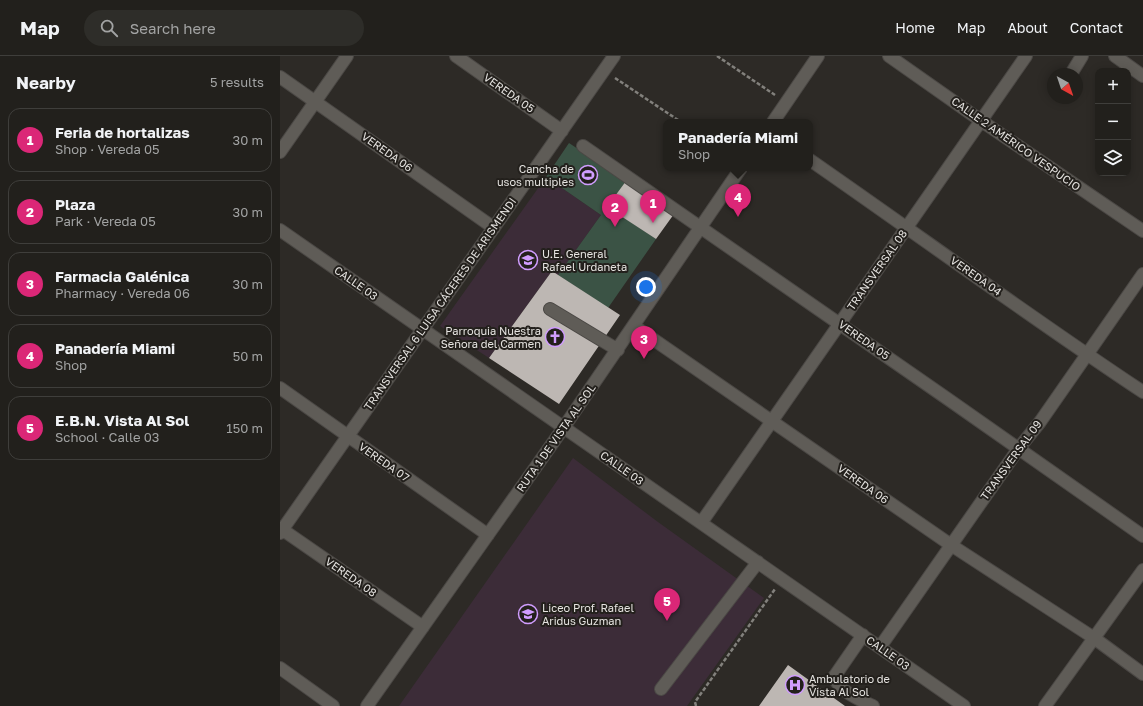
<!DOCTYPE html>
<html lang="en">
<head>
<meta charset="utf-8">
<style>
	:root { --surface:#22201c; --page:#2e2d29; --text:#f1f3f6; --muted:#a2a3a3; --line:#3f3e3b; --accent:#db2777 }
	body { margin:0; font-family:"Golos Text",sans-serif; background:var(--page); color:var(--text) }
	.controls { position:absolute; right:12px; top:12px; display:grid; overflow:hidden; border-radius:8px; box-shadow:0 2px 10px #0003 }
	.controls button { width:36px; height:36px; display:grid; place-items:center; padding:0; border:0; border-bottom:1px solid var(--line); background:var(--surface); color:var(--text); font:20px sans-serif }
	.compass { position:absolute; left:767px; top:12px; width:36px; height:36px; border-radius:50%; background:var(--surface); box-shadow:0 2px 10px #0003; rotate:140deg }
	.you { position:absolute; left:366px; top:231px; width:14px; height:14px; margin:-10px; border:3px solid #fff; border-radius:50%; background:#1a73e8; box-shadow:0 0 0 6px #1a73e833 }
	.badge { display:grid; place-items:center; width:26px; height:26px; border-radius:50%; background:var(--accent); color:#fff; font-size:13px; font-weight:700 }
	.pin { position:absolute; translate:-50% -33px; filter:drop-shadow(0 1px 2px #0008) }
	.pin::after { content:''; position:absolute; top:21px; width:14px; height:12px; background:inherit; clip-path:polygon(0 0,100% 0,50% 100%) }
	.popup { position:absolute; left:383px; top:63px; width:150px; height:52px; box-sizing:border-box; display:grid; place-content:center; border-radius:8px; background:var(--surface); filter:drop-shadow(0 1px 3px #0005); font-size:13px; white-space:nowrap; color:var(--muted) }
	.popup b { font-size:15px; color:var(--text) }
	.popup::after { content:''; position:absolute; left:50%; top:100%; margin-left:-8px; border:8px solid transparent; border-top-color:var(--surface) }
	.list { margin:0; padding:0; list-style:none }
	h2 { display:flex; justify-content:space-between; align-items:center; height:52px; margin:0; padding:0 16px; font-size:17px }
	h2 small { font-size:13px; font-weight:400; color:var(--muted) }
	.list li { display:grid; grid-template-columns:26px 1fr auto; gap:12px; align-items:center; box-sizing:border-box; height:64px; margin:0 8px 8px; padding:0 8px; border:1px solid var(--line); border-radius:12px }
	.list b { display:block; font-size:15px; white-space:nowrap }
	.list p { margin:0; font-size:13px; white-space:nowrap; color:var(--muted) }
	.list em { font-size:13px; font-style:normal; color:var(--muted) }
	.icon { flex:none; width:22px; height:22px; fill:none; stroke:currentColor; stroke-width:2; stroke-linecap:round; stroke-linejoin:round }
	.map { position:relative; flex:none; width:863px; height:650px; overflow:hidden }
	header { display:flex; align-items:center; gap:24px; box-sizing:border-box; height:56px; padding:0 20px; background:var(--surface); border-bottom:1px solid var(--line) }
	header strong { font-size:19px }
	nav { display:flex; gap:22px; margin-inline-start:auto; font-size:14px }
	.search { width:280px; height:36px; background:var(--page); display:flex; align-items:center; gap:10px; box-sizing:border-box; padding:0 14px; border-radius:22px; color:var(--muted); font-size:15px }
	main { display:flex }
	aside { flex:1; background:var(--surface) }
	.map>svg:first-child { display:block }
	.education { fill:#3c2c38 }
	.green { fill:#3b5345 }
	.building { fill:#bdb7b3 }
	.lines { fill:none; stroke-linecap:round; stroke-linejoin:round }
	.minor-casing { stroke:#4b4845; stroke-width:14 }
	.path { stroke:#82807c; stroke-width:2.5; stroke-dasharray:4 2; stroke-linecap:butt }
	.minor { stroke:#5f5c57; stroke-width:12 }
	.labels { text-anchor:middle; stroke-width:4; stroke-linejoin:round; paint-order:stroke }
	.street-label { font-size:11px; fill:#e5e3e0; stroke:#23201c }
	.poi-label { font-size:11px; fill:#e5e3e0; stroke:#23201c; text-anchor:start }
</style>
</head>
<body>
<header>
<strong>Map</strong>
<div class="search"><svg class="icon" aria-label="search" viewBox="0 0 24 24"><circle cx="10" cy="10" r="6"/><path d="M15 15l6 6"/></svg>Search here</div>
<nav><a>Home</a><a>Map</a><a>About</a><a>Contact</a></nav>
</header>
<main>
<aside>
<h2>Nearby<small>5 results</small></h2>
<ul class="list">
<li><span class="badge">1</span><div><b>Feria de hortalizas</b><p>Shop · Vereda 05</p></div><em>30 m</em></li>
<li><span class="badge">2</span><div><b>Plaza</b><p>Park · Vereda 05</p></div><em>30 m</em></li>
<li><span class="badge">3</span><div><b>Farmacia Galénica</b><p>Pharmacy · Vereda 06</p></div><em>30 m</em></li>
<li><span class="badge">4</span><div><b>Panadería Miami</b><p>Shop</p></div><em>50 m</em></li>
<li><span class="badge">5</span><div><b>E.B.N. Vista Al Sol</b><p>School · Calle 03</p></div><em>150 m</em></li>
</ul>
</aside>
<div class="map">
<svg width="863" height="650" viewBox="0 0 863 650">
	<rect width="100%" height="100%" fill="#2d2a26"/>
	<!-- education -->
	<path class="education" d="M266,121L321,159L278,219L272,215L209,302L160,270Z
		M293,402L378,466L484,542L407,650H119Z"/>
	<!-- green -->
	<path class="green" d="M289,87L346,125L328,151L376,183L328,252L278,219L321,159L266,121Z"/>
	<!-- building -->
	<path class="building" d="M346,125L394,158L376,183L327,151Z
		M272,215L340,259L279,348L209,302Z
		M508,609L565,650H479Z"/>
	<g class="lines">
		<defs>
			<path id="minor" d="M176,0L282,75
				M609,0L700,64L863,175
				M835,0L863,20
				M791,18L802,0
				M0,21L214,172
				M493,66L538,0
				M303,90C491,219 677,349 863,480
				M0,96L67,0
				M530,104C641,181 750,261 863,336
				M0,174L684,650
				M270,253L338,294
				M354,270L671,489L814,582L863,618
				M0,332L208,479
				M421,467L746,0
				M0,472L143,571
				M0,477L334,0
				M583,579L554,621C559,635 580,644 593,650
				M600,591L739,392L760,366L863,218
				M0,612L53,650
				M381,633L478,506
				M87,650L284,371L461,112
				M765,650L863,514"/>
		</defs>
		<!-- minor casing -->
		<use href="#minor" class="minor-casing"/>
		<!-- path -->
		<path class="path" d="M437,0L495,39
			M335,22L401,66
			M416,650L415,646L495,533"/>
		<!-- minor -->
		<use href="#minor" class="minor"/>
	</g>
	<!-- icons -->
	<defs>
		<symbol id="stadium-ring" viewBox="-11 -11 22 22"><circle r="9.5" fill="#23201c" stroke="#d09dfe" stroke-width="1.5"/><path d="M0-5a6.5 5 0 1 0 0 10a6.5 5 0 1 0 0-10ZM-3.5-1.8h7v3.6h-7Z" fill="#d09dfe"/></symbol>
		<symbol id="school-ring" viewBox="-11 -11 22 22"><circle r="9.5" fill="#23201c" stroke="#d09dfe" stroke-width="1.5"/><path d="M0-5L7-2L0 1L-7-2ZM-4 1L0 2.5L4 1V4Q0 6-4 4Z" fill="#d09dfe"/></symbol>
		<symbol id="church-ring" viewBox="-11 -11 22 22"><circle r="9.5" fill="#23201c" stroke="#d09dfe" stroke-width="1.5"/><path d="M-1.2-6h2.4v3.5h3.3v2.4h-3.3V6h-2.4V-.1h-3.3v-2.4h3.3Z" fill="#d09dfe"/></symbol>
		<symbol id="hospital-ring" viewBox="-11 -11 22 22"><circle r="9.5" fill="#23201c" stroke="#d09dfe" stroke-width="1.5"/><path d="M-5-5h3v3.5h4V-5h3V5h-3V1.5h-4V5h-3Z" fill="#d09dfe"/></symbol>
	</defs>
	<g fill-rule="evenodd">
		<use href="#stadium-ring" x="297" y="108" width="22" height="22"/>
		<use href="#school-ring" x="237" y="193" width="22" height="22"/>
		<use href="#church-ring" x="264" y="270" width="22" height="22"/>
		<use href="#school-ring" x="237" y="547" width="22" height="22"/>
		<use href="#hospital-ring" x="504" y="618" width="22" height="22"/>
	</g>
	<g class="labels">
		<!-- street labels -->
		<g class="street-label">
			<text transform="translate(229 37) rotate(35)" y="4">VEREDA 05</text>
			<text transform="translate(736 88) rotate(35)" y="4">CALLE 2 AMÉRICO VESPUCIO</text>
			<text transform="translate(107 96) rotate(35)" y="4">VEREDA 06</text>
			<text transform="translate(597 214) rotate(-55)" y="4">TRANSVERSAL 08</text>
			<text transform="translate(696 220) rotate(35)" y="4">VEREDA 04</text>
			<text transform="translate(76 227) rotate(35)" y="4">CALLE 03</text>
			<text transform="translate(160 248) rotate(-55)" y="4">TRANSVERSAL 6 LUISA CÁCERES DE ARISMENDI</text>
			<text transform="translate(584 284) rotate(35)" y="4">VEREDA 05</text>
			<text transform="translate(276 382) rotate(-55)" y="4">RUTA 1 DE VISTA AL SOL</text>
			<text transform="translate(731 404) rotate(-54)" y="4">TRANSVERSAL 09</text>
			<text transform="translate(104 406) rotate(35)" y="4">VEREDA 07</text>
			<text transform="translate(342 412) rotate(35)" y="4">CALLE 03</text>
			<text transform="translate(583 428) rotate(35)" y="4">VEREDA 06</text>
			<text transform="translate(71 521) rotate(35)" y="4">VEREDA 08</text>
			<text transform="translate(608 597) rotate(35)" y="4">CALLE 03</text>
		</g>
		<!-- poi labels -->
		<g class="poi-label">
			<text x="294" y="117" text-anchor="end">Cancha de<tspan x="294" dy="13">usos multiples</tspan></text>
			<text x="262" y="202">U.E. General<tspan x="262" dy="13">Rafael Urdaneta</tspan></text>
			<text x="261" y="279" text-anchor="end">Parroquia Nuestra<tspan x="261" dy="13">Señora del Carmen</tspan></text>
			<text x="262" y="556">Liceo Prof. Rafael<tspan x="262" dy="13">Aridus Guzman</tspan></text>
			<text x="529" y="627">Ambulatorio de<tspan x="529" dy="13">Vista Al Sol</tspan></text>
		</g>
	</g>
</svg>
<div class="controls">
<button>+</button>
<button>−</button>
<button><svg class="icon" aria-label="layers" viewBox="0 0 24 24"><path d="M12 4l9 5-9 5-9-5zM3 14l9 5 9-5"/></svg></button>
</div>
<svg class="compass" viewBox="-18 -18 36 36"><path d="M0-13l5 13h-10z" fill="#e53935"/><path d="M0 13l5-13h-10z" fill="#a2a3a3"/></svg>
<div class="you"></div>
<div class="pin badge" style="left:373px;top:167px">1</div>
<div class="pin badge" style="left:335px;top:171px">2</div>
<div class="pin badge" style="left:364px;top:303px">3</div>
<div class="pin badge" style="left:458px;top:161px">4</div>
<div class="popup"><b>Panadería Miami</b>Shop</div>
<div class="pin badge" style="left:387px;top:565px">5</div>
</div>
</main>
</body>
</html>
